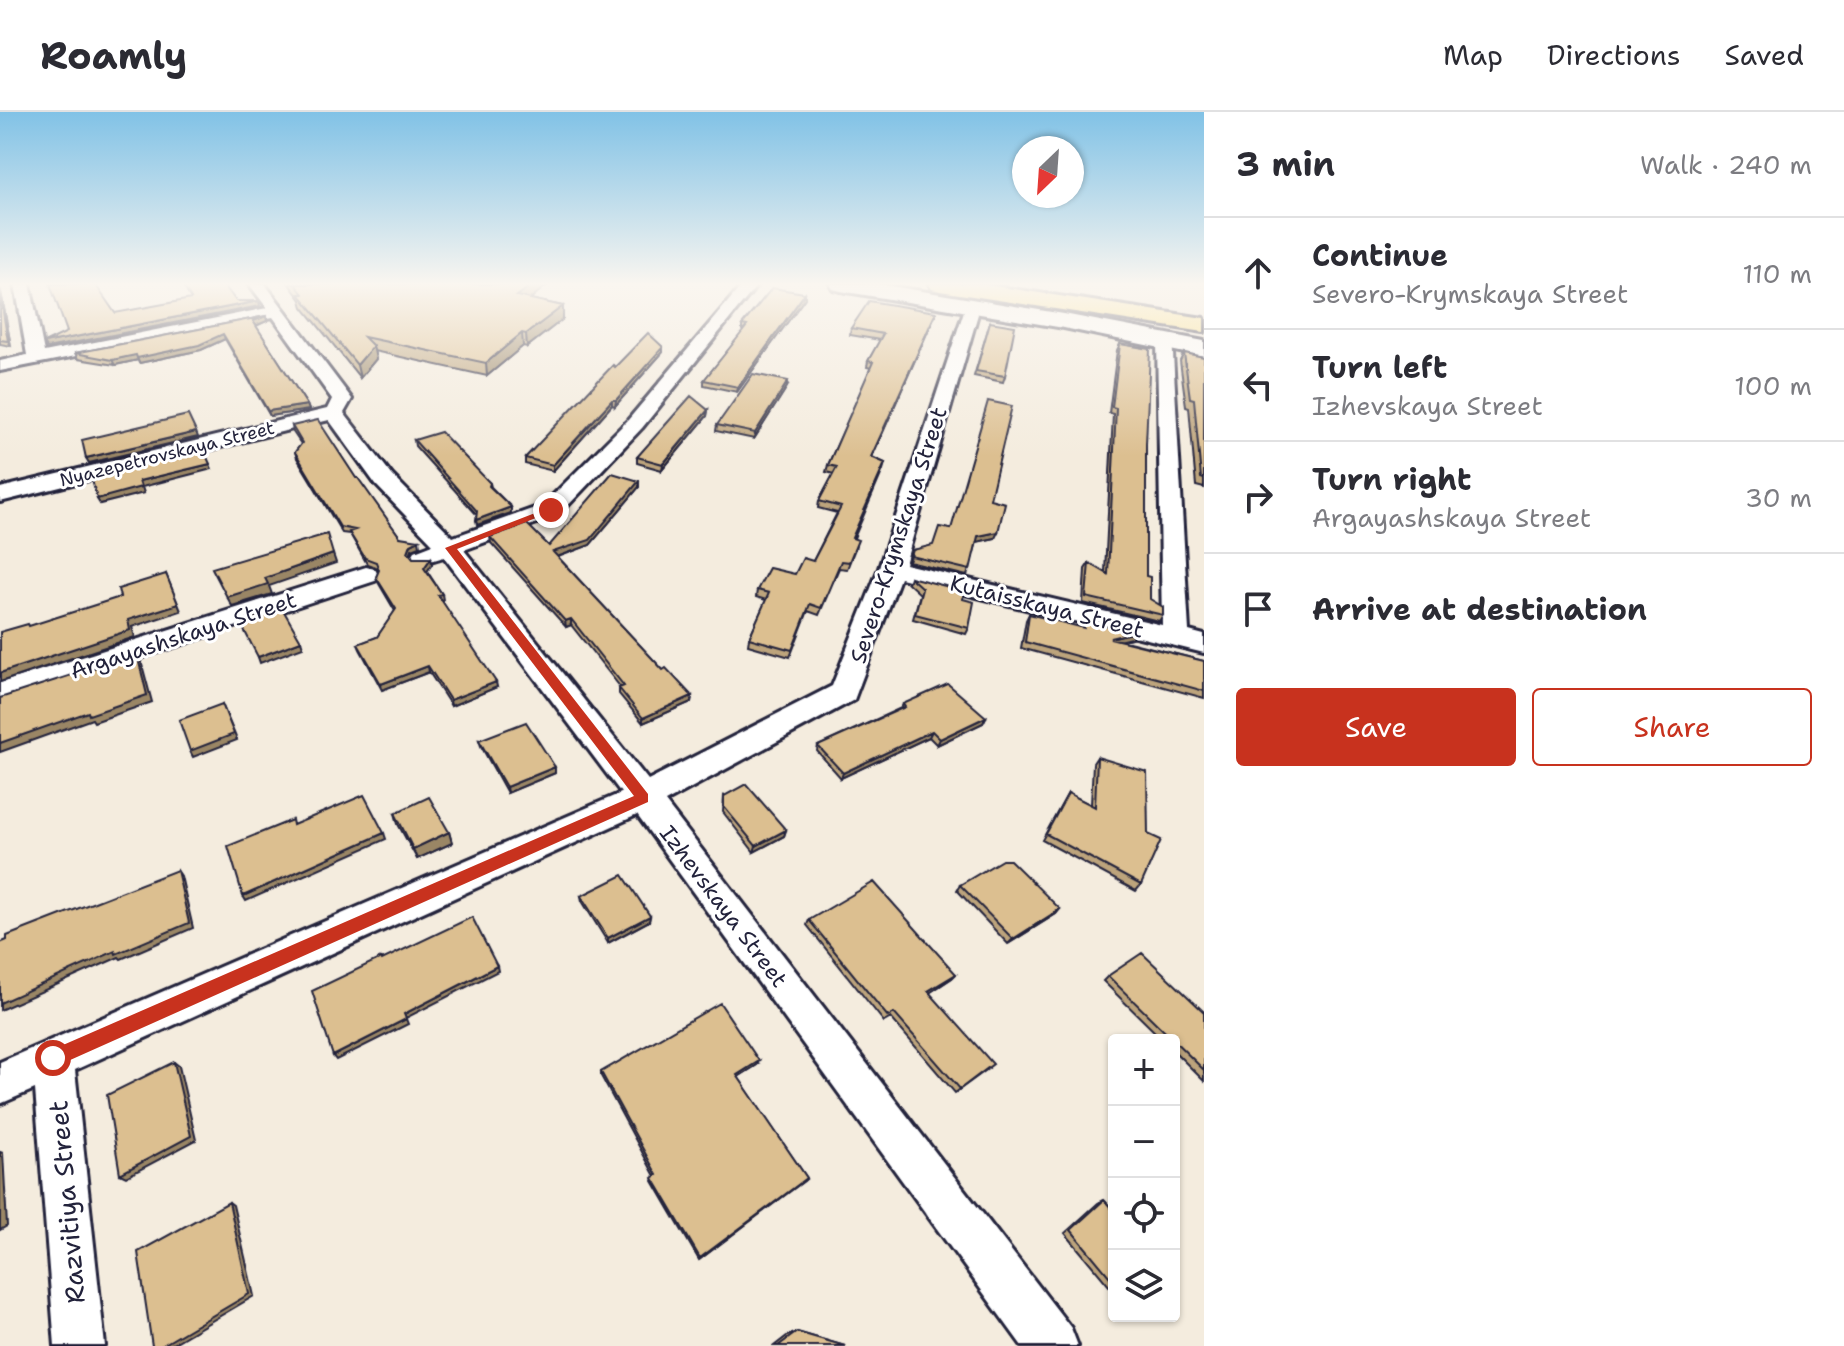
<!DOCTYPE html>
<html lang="en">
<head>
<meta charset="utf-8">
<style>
	:root { --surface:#fff; --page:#f7f7f7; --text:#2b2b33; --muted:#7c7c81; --line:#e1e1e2; --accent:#c8321e }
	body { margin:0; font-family:"Shantell Sans",sans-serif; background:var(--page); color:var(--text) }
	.controls { position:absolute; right:24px; bottom:24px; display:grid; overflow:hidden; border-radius:8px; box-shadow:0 2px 6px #0004 }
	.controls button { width:72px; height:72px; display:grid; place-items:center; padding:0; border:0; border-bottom:2px solid var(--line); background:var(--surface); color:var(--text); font:40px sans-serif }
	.compass { position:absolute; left:1012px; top:24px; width:72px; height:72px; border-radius:50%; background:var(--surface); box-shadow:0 2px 6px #0004; rotate:205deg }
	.stop { position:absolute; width:24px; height:24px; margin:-18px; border:6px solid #c8321e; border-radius:50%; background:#fff }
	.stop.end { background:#c8321e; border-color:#fff; box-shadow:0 2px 8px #0008 }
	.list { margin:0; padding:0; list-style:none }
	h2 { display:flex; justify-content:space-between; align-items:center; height:104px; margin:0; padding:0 32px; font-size:34px }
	h2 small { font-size:26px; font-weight:400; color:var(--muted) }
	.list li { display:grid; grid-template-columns:52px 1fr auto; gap:24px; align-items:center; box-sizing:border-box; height:112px; padding:0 32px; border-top:2px solid var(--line) }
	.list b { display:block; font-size:30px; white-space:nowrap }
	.list p { margin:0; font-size:26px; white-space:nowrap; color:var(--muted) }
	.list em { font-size:26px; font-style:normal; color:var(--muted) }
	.actions { display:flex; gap:16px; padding:24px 32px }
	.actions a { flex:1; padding:18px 0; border:2px solid var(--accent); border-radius:8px; text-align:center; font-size:28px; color:var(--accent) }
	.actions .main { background:var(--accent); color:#fff }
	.icon { flex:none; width:44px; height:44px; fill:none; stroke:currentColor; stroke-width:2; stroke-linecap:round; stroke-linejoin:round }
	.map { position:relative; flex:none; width:1204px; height:1234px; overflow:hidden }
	header { display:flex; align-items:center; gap:48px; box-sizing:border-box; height:112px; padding:0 40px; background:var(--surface); border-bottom:2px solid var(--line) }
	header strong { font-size:38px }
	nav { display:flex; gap:44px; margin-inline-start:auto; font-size:28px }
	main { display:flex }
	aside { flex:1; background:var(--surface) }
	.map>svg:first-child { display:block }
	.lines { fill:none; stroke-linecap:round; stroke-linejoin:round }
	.minor-casing { stroke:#22223b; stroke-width:6 }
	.secondary-casing { stroke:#22223b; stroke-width:6 }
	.primary-casing { stroke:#22223b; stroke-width:6 }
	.minor { fill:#fff; fill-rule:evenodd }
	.secondary { fill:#fff; fill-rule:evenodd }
	.primary { fill:#fbe080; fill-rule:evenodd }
	.wall { fill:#bda47c; stroke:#22223b; stroke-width:2 }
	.shaded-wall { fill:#9a8665; stroke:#22223b; stroke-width:2 }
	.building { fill:#dcbf90; stroke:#22223b; stroke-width:2 }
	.route { fill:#c8321e }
	.labels { text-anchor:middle; stroke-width:6; stroke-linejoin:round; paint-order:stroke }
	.far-street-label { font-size:18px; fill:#22223b; stroke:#fff }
	.street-label { font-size:22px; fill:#22223b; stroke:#fff }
	.near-street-label { font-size:26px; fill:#22223b; stroke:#fff }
</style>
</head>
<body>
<header>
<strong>Roamly</strong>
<nav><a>Map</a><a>Directions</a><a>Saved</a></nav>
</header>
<main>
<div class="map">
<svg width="1204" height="1234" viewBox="0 0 1204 1234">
	<rect width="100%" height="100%" fill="#f4ecde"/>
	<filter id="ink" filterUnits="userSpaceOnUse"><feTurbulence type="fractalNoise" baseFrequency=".0125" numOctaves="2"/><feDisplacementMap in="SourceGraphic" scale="16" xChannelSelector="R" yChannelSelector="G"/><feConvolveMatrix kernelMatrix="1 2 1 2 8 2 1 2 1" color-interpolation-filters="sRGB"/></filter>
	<g filter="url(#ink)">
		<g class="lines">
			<defs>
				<path id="minor" d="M15,172H30L44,240L267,196L249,172H265L352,287L344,301L392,363L453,425L543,393L628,308L743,172H758L642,316L559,403L464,438L648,668L832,574L879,456L964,199H976L978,202L905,452L1162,513L1157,229L1166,224L1172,225L1189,519L1204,523V541L900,466L854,588L665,690L1071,1216L1078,1234H1022L637,703L75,958L105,1234H55L35,977L0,992V950L621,681L444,445L424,451L415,449L412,444L415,439L433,432L376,373L329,308L0,390V376L327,297L332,287L273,205L0,259V249L27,243Z
					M366,455L375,457L378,463L375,469L0,592V571Z"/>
				<path id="secondary" d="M830,172H879L1064,202L1204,229V245L1064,216L841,179L833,177Z"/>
				<path id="primary" d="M929,172H981L1204,206V220L940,179L932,177Z"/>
			</defs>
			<!-- minor casing -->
			<use href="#minor" class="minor-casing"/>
			<!-- secondary casing -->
			<use href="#secondary" class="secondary-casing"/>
			<!-- primary casing -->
			<use href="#primary" class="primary-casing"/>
			<!-- minor -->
			<use href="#minor" class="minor"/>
			<!-- secondary -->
			<use href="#secondary" class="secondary"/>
			<!-- primary -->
			<use href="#primary" class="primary"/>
		</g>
		<!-- wall -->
		<path class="wall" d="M289,172H548L530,187L563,194V207L527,235L523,234L487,264L374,239L376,247L360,266L303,195L301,188Z
			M0,177L1,180L11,234L0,232Z
			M805,181V186L737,280L704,273V268L744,219L742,218V213Z
			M936,200L872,345L885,351L853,426L856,434L847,457L839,456L819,503L808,499L790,545L748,533L749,526L766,488L756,485L757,478L795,462L813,449L837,401L818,396L819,389L834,362L826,360L828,353L871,256L867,255L868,249L880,228L850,223L851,216Z
			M266,204L267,209L256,214L307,293L309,298L270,304L225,227L201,238L139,251L138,248L115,253L78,247L75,241Z
			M990,210L1005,264L1003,270L974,264Z
			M1120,232L1146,332V464L1150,487L1163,503L1159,509L1083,491L1085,457L1089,451L1105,460L1113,302L1109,301L1117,238Z
			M663,235V240L615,294L612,293L553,359L525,352V346L615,255Z
			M1184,241L1204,245V376L1196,374L1189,295L1186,294L1180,249Z
			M787,275L754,327L716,319L717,313Z
			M708,298L707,304L662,358L637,351V345Z
			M292,314L356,366L400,425L420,434L412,437L410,443L413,446H431L432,452L427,459L442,482L443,488H441L497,575L451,594L429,560L382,578L360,537L358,532L377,525L395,499L378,470L376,465L379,459L378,456L367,452L350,422L342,421L297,346L295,340L301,332L293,320Z
			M414,328L490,371L491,375L511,395V401L477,413V403L415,334Z
			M639,369V375L590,433L558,445L663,558L692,584L691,590L643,611L619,582V576H621L571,513L566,515L491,431L490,425L549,434Z
			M990,387L995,426L977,430L967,464L909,450L913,438L933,434L950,417Z
			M910,465L969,516L966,522L913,507L920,482L908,471Z
			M1029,502L1081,516L1084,508L1131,526L1121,528L1204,549V586L1021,536L1026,508Z
			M903,592L986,605L983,611L937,633L929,625L841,666L817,639L818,634L901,596Z
			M479,628L555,655V661L507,681L481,634Z
			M1097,645L1141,773L1136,779L1042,728L1068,681L1091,693L1093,651Z
			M724,684L786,718L784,724L754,740L723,700Z
			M395,701L449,720L452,731L417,747L398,712Z
			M960,773L1060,797L1056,802L1008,832L957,778Z
			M581,784L650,804L649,809L608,831L582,789Z
			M809,808L956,862L952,866L929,881L989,956L955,981L891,906L884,910L807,813Z
			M1108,864L1204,900V969L1174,939V928H1163L1103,869Z
			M757,953L738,965L807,1066L699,1148L653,1069L655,1064L601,964V960Z
			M1104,1088L1114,1099V1180L1065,1121L1098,1091Z
			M797,1220L845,1234H774L787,1224Z"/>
		<!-- shaded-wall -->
		<path class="shaded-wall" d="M533,172H548L518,197L517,184Z
			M0,177L1,180L11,234L8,229Z
			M805,181V186L737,280L738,275Z
			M259,189L260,194L47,236L44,231Z
			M563,194V207L527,235L526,222Z
			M936,200L934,206L869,351L871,345Z
			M266,204L267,209L255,214L253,209Z
			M522,221L523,234L487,264L486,251Z
			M223,222L225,227L201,238L139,251L138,248L115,253L112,248Z
			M373,234L376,247L360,266L357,253Z
			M663,235V240L615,294L616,288Z
			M788,269L787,275L754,327L755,321Z
			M612,288V293L553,359V353Z
			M307,293L309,298L270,304L268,299Z
			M708,298L707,304L662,358L663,352Z
			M196,320L198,325L89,351L86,346Z
			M885,351L883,358L851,433L852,426Z
			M210,352L212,357L142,375L144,381L100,392L97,387L139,369Z
			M639,369V375L590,433L554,446L553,440Z
			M511,395V401L477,413L476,408Z
			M998,420L995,426L976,430L978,424Z
			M419,428L420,434L412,437L409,446L408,440L411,432Z
			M333,442L336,451L269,474L272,482L232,494L227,485L265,466Z
			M431,446L432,452L426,461L424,456Z
			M166,462L181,499L132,515L135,525L0,570V561L128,508Z
			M571,507V513L566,515L565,509Z
			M1135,520L1131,526L1106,532L1110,526Z
			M301,529L303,535L260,551L258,545Z
			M137,542L141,549L152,590L94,610L92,607L0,640V631Z
			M428,554L429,560L382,578L381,572Z
			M496,570L497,575L451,594L450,588Z
			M692,584L691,590L643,611V606Z
			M222,592L237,628L193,645L190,639Z
			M986,605L983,611L937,633L940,627Z
			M932,619L929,625L841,666L843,661Z
			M555,655V661L507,681L506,675Z
			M786,718L784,724L754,740L756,734Z
			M449,720L452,731L417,747L413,737Z
			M384,721L386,727L246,789L243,784Z
			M177,758L181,764L193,816L121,847L119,845L0,898V891Z
			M1060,797L1056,802L1008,832L1013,827Z
			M650,804L649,809L608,831V826Z
			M497,854L498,859L406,906L404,902Z
			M956,862L952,866L925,884L928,879Z
			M406,907L408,912L336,948L333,944Z
			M759,949L757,953L735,967L737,963Z
			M174,950L179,954L196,1028L126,1065L120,1062Z
			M0,1040L3,1041L7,1114L0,1118Z
			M807,1066L804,1069L699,1148L700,1146Z
			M229,1090L233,1093L254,1184L169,1234H161Z"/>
		<!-- building -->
		<path class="building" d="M50,172H95L115,201L191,187L182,172H223L236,189H259L44,231L67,220Z
			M295,172H533L517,184L563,194L526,222L522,221L486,251L364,225L373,234L357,253L299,182H303Z
			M772,176L805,181L738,275L704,268L747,214L742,213Z
			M0,183L8,229L0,228Z
			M869,189L936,200L871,345L885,351L852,426L858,428L849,450L841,449L821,496L810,492L792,538L749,526L769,481L757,478L769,456L795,462L803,446L813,449L841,395L819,389L837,355L828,353L873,250L868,249L883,222L851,216Z
			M266,204L253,209L307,293L268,299L223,222L199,233L137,246L136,243L112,248L75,241Z
			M990,210L1015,214L1005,264L976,259Z
			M648,221L663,235L616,288H612L553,353L525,346L613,253L615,255Z
			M1120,232L1150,237L1146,332V464L1150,465V487L1163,495V503L1086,485L1089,451L1108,462L1116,296L1112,295Z
			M1184,241L1204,245V367L1201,366L1194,287L1190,286Z
			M753,262L788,269L755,321L717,313Z
			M691,284L708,298L663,352L637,345Z
			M988,289L1012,294L990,387L1005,391L998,420L978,424L970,458L911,444L913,438L933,433L939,415L951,417Z
			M188,303L196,320L86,346L82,328Z
			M318,308L356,366H358L400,425L419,428L411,432L408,440L413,446H431L424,456L442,482L438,483L496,570L450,588L428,554L381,572L358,532L377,525L396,497L376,465L379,458L376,450L365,446L349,420L355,418L340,415L295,340L302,331L292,314Z
			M441,320L490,371L489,374L511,395L476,408L477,399L414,328Z
			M203,336L210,352L139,369L141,375L97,387L91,364Z
			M612,361L639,369L590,428L553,440L663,558L666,556L692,584L643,606L619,576L624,574L571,507L565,509L490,425L527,412L549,434Z
			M327,422L333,442L265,466L268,472L227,485L212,456Z
			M166,462L178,492L128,508L130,518L0,561V520L28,512L29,514L120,485L118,477Z
			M910,465L965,479L963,487L974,490L969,516L915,502L922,476Z
			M282,496L301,529L258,545L240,510Z
			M1029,502L1084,516V508L1135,520L1110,526L1204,549V579L1025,530Z
			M137,542L147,583L89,603L88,600L0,631V586Z
			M948,572L986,605L940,627L932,619L843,661L818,634L905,595L903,592Z
			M222,592L234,622L190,639L179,608Z
			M526,610L555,655L506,675L479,628Z
			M1097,645L1147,660L1148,722L1161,728L1141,773L1046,722L1068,681L1095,695Z
			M746,672L786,718L756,734L724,695V684Z
			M364,683L384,721L243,784L228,734L292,708L293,713Z
			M429,685L449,720L413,737L395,701Z
			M1002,748H1010L1060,797L1013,827L960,773Z
			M177,758L189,811L116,842L115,839L0,891V831L7,828V824Z
			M623,763L650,804L608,826L581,784Z
			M874,770L956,862L928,879L993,952L960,977L894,901L888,905L809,808Z
			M472,805L497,854L404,902L406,907L333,944L312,879L381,846L382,848Z
			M1142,841L1204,900V958L1108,864Z
			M720,891L759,949L737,963L807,1066L700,1146L653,1066L657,1063L601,960Z
			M174,950L191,1024L120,1062L107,983Z
			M1104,1088L1114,1099V1170L1071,1118Z
			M229,1090L249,1182L161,1234H152L138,1140Z
			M797,1220L845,1234H778Z"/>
	</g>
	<!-- sky -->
	<linearGradient id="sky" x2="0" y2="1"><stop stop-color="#81c2e6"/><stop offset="0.5" stop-color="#faf6f0"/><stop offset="1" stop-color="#faf6f0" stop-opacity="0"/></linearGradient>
	<rect width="1204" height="344" fill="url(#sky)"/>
	<!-- route -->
	<path class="route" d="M548,396L556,398L457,437L648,682V690L59,953L53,955L47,953L44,946L47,940L634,684L445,436Z"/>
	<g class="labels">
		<!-- far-street labels -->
		<g class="far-street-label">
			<text transform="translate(167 342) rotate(-14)" y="6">Nyazepetrovskaya Street</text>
		</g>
		<!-- street labels -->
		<g class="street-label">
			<text transform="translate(898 423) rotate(-72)" y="8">Severo-Krymskaya Street</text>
			<text transform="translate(1047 494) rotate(14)" y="8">Kutaisskaya Street</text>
			<text transform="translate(183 523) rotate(-18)" y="8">Argayashskaya Street</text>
			<text transform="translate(724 794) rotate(53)" y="8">Izhevskaya Street</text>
		</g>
		<!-- near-street labels -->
		<g class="near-street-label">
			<text transform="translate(67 1090) rotate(-95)" y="9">Razvitiya Street</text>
		</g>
	</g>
</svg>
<div class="controls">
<button>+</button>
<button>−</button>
<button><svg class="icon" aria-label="locate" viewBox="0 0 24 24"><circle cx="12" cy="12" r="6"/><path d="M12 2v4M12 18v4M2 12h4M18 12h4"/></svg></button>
<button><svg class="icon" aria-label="layers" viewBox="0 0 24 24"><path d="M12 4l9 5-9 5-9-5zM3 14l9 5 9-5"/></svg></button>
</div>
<svg class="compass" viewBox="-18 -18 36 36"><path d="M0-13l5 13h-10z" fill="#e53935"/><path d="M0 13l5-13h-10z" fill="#7c7c81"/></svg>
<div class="stop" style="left:53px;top:946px"></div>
<div class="stop end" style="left:551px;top:398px"></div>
</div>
<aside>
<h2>3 min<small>Walk · 240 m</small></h2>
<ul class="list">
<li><svg class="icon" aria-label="ahead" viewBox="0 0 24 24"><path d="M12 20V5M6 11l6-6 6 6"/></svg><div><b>Continue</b><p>Severo-Krymskaya Street</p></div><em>110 m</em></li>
<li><svg class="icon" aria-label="left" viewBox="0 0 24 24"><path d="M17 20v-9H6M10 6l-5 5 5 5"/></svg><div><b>Turn left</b><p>Izhevskaya Street</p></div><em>100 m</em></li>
<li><svg class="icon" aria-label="right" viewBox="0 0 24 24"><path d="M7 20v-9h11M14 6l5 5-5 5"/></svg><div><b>Turn right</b><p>Argayashskaya Street</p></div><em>30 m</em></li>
<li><svg class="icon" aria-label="arrive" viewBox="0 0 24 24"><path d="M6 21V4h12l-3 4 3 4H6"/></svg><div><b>Arrive at destination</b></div></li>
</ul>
<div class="actions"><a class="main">Save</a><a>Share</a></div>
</aside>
</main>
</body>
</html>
